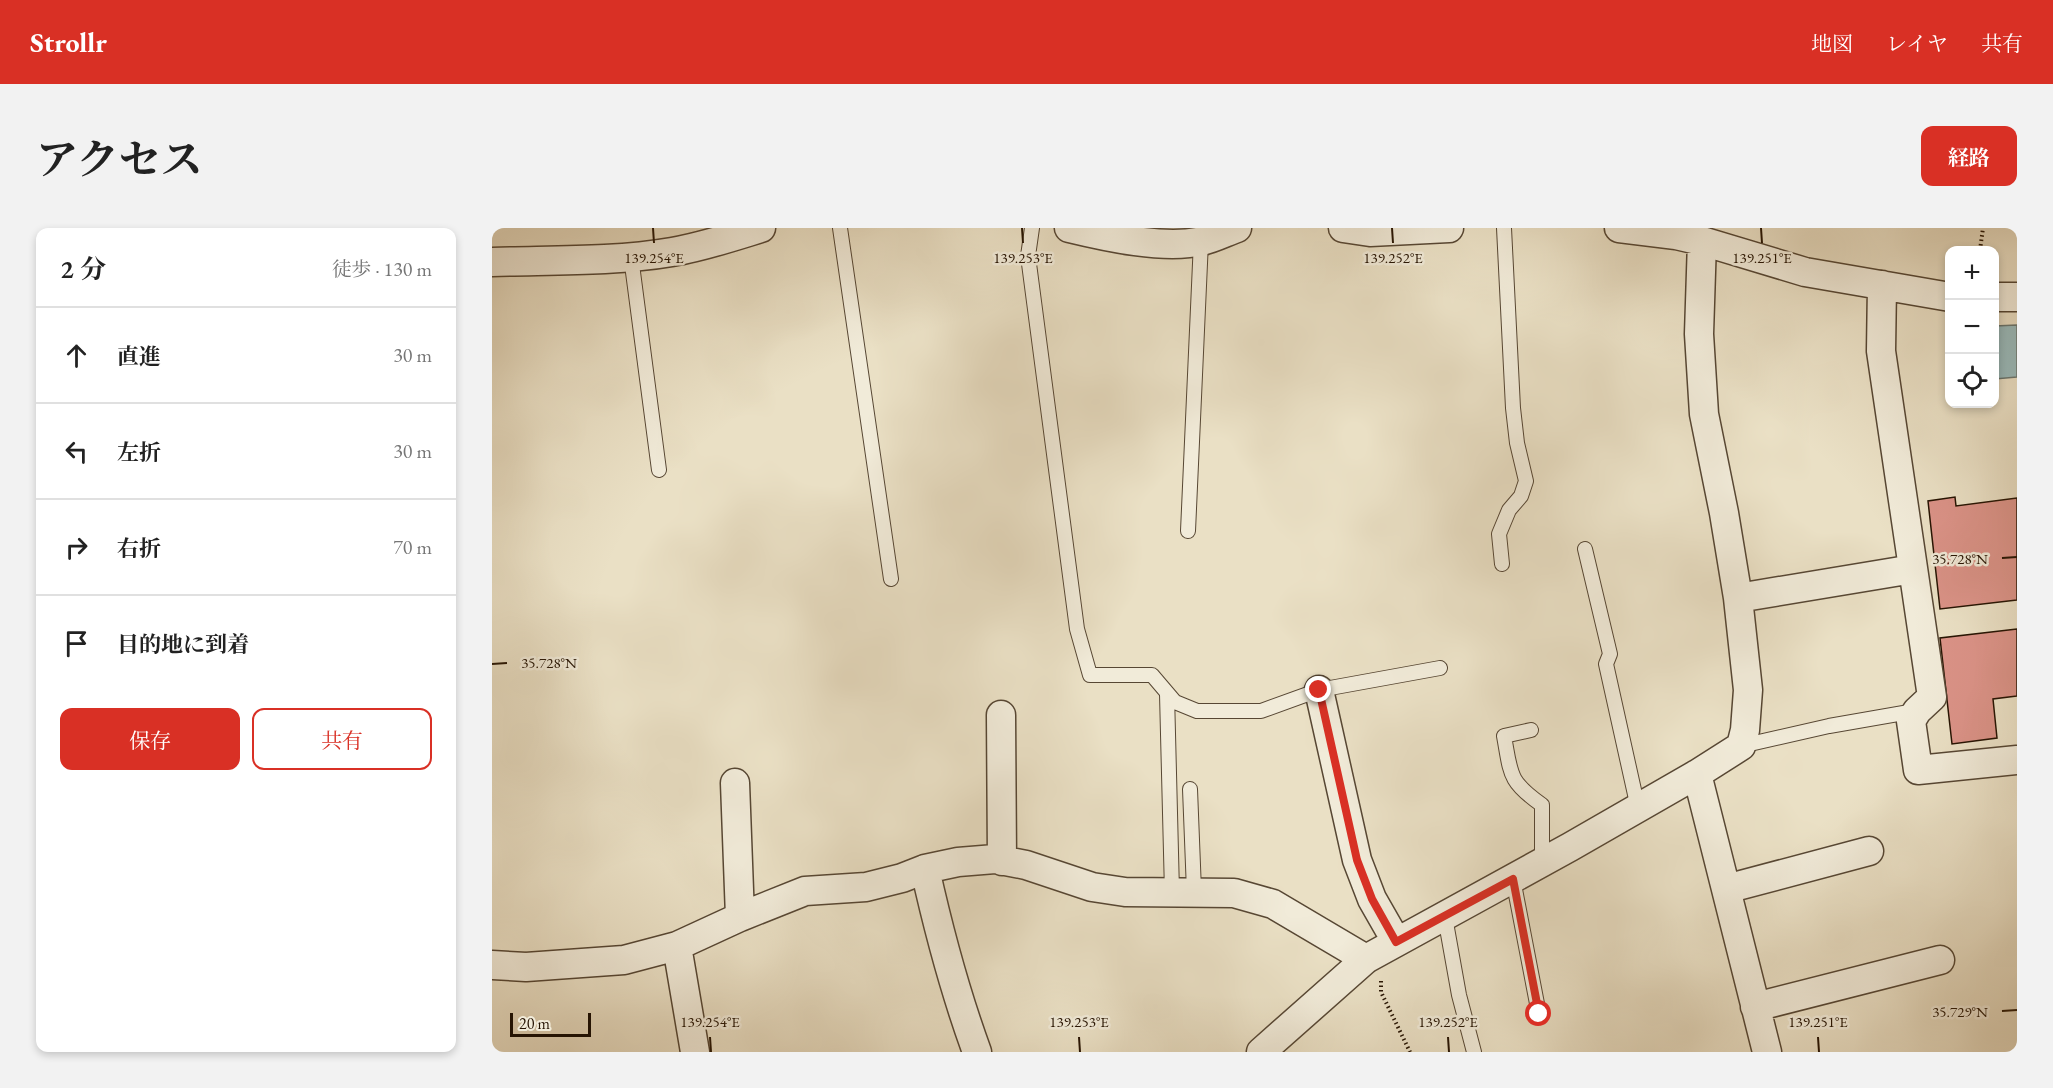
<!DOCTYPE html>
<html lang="ja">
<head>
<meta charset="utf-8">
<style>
	:root { --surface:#fff; --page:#f2f2f2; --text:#222; --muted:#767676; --line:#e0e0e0; --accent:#d93025 }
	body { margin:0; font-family:"EB Garamond","Noto Serif JP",serif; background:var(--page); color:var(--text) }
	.controls { position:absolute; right:18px; top:18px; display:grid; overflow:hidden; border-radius:12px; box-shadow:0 3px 9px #0003 }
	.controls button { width:54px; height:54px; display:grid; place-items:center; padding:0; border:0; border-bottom:2px solid var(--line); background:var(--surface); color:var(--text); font:30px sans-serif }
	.scale { position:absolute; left:18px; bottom:15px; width:81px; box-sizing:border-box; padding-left:6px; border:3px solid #261403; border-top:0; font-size:16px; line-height:21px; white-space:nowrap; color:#261403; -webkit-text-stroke:4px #f1ebd9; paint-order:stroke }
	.stop { position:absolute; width:18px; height:18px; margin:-14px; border:4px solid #d93025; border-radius:50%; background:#fff }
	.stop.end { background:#d93025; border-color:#fff; box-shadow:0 2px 6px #0008 }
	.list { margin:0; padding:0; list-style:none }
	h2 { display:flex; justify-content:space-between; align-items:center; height:78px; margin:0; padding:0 24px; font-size:26px }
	h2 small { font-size:20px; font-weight:400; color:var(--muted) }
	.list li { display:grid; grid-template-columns:39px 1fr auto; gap:18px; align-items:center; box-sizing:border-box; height:96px; padding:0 24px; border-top:2px solid var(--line) }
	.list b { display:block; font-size:22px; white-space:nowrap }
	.list em { font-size:20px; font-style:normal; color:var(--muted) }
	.actions { display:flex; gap:12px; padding:18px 24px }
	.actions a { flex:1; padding:14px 0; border:2px solid var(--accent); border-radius:12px; text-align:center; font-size:21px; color:var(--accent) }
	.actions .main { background:var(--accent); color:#fff }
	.icon { flex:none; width:33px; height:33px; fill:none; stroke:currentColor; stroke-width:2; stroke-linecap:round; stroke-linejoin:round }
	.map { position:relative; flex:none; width:1525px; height:824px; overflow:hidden; border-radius:12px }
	header { display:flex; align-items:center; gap:36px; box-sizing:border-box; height:84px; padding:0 30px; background:var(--accent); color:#fff }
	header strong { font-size:28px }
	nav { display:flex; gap:33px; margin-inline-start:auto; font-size:21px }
	.intro { display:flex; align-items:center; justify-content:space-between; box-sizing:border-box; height:144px; padding:0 36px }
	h1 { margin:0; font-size:42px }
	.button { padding:15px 27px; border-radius:12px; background:var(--accent); color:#fff; font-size:21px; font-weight:700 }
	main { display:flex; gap:36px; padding:0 36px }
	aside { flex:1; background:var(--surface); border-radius:12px; box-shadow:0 3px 9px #0003 }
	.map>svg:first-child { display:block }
	.water { fill:#9abbbc; stroke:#6c7872; stroke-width:1.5 }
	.building { fill:#db9388; stroke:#261403; stroke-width:1.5 }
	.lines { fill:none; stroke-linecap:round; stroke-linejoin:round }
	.service-casing { stroke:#574734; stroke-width:16 }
	.minor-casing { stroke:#574734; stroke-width:31 }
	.path { stroke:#261403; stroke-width:4; stroke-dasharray:1.5 3; stroke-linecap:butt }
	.service { stroke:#f1ebd9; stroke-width:14 }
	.minor { stroke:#f1ebd9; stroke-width:28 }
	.route { stroke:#d93025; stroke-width:8 }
	.ticks { fill:none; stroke:#261403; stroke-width:2 }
	.ticks-label { font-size:15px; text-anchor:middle; fill:#261403; stroke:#f1ebd9; stroke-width:5; stroke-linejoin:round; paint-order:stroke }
</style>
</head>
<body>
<header>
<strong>Strollr</strong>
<nav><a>地図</a><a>レイヤ</a><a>共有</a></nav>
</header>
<div class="intro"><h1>アクセス</h1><a class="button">経路</a></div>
<main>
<aside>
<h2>2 分<small>徒歩 · 130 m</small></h2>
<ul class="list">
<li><svg class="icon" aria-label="ahead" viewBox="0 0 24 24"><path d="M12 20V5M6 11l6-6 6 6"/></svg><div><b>直進</b></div><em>30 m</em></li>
<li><svg class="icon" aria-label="left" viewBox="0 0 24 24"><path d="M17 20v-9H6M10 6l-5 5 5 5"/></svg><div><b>左折</b></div><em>30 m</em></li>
<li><svg class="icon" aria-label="right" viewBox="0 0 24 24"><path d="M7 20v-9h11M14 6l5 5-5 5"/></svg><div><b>右折</b></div><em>70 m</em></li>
<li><svg class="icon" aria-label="arrive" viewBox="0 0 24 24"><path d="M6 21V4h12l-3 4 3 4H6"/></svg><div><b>目的地に到着</b></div></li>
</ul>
<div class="actions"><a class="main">保存</a><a>共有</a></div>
</aside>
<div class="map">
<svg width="1525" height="824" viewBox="0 0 1525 824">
	<rect width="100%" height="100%" fill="#eae0c5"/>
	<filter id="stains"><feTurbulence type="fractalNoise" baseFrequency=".00333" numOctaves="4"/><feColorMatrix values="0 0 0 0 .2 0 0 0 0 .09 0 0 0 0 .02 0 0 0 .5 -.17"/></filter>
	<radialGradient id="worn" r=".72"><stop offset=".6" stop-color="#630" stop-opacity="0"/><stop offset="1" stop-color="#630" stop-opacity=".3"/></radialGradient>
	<!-- water -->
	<path class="water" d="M1525,97V149L1503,151V98Z"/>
	<!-- building -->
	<path class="building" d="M1463,269L1464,278L1525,270V372L1448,381L1436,273Z
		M1525,401V468L1501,471L1505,510L1460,516L1448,410Z"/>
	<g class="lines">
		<defs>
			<path id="service" d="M348,0L399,351
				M540,0L536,28L585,401L598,447H660L683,474L705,483H769L827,462L948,440
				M139,29L167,242
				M696,303L709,13
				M1093,321L1118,426L1114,436L1146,580
				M1010,336L1007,306L1017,282L1029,268L1034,253L1025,215L1021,180L1012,0
				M675,466L680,664
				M1039,502L1012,508C1019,546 1016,553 1050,577V635
				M1249,518L1337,498L1423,483
				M698,561L702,663
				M1021,651L1047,786
				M953,689L967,767L982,824"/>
			<path id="minor" d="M577,0C614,9 673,22 710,13C722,10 734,4 745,0
				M851,0L878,4L957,0
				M1127,0L1184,7L1210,13L1313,44L1458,69
				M0,34C59,32 121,34 180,24C210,19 240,9 269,0
				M1390,57L1389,123L1440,469L1425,483L1419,493L1426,542L1525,532
				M1502,69H1525
				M1246,370L1421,341
				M827,462L865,632L880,671L904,713
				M509,487L510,633
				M1205,546L1275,824
				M243,555L248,689
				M433,641C447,704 463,764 485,824
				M1234,661L1377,623
				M185,718L203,824
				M0,737L34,739L132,732L185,718L248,689L313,663L374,659L410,650L433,641L466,634L503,631L534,637L600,659L633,664L742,665L781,676L874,731
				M1263,779L1448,732
				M769,824L874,731L1078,619L1205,546L1249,518L1253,502L1256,462L1246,370L1232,285L1212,186L1207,106L1210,13"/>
		</defs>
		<!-- service casing -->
		<use href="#service" class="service-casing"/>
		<!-- minor casing -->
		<use href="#minor" class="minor-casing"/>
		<!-- path -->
		<path class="path" d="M1488,22L1491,0
			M889,753V764L918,824"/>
		<!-- service -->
		<use href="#service" class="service"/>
		<!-- minor -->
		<use href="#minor" class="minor"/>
	</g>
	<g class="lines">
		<!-- route -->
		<path class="route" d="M827,462L865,632L880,671L904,714L1021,651L1047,786"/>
	</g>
	<!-- ticks -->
	<path class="ticks" d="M161,0L162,15M530,0L531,15M900,0L901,15M1269,0L1270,15M1510,330L1525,329M0,436L15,435M1510,783L1525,782M218,809L219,824M587,809L588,824M956,809L957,824M1326,809L1327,824"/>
	<g class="ticks-label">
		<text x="162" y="35">139.254°E</text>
		<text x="531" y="35">139.253°E</text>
		<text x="901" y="35">139.252°E</text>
		<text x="1270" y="35">139.251°E</text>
		<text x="1468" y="336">35.728°N</text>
		<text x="57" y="440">35.728°N</text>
		<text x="1468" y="789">35.729°N</text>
		<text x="218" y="799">139.254°E</text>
		<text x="587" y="799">139.253°E</text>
		<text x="956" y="799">139.252°E</text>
		<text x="1326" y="799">139.251°E</text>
	</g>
	<rect width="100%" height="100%" filter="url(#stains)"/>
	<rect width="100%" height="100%" fill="url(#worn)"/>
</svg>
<div class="controls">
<button>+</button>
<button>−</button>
<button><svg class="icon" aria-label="locate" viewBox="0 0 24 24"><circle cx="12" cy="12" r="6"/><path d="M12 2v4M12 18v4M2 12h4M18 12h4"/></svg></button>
</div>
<div class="scale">20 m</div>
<div class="stop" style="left:1047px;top:786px"></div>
<div class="stop end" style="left:827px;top:462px"></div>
</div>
</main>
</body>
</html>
